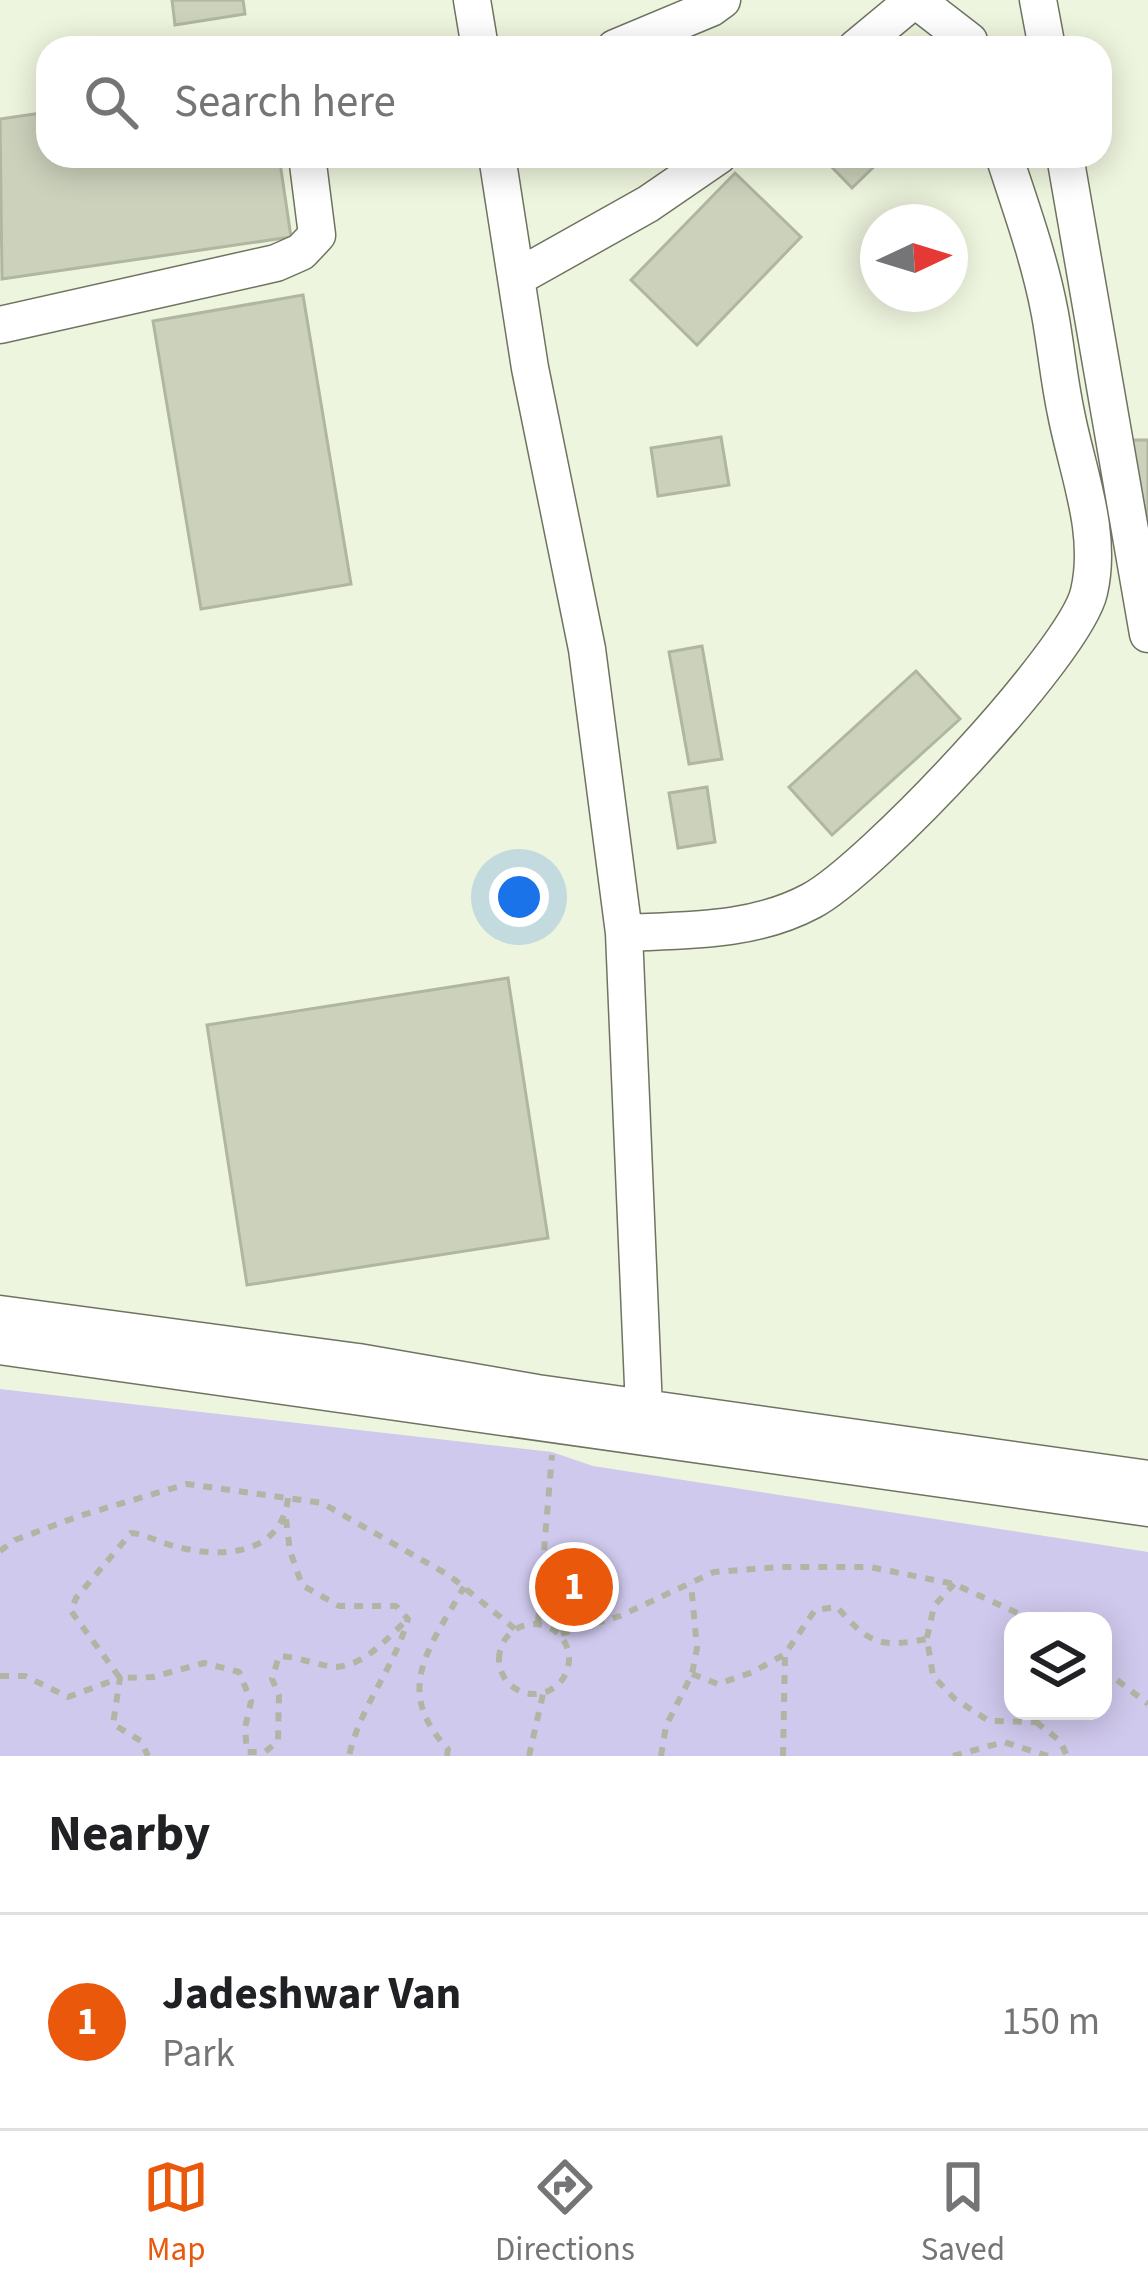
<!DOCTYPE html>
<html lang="en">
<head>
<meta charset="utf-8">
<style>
	:root { --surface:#fff; --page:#f6f6f6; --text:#202124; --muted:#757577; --line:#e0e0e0; --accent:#ea580c }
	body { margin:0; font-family:"Source Sans 3",sans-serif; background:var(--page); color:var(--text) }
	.controls { position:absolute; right:36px; bottom:36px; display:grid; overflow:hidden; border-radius:24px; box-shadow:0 6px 30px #0003 }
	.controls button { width:108px; height:108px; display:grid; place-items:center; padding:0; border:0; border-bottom:3px solid var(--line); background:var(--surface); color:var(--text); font:60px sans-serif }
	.compass { position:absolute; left:860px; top:204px; width:108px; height:108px; border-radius:50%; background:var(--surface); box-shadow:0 6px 30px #0003; rotate:86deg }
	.you { position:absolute; left:519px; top:897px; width:42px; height:42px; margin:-30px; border:9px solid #fff; border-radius:50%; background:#1a73e8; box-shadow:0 0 0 18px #1a73e833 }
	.badge { display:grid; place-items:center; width:78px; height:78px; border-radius:50%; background:var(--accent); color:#fff; font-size:39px; font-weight:700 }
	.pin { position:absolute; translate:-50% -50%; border:6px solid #fff; box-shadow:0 3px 12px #0006 }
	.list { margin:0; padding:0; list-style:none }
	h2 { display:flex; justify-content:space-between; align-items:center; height:156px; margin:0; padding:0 48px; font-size:51px }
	h2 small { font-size:39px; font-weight:400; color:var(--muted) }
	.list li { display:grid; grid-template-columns:78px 1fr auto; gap:36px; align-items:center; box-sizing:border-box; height:216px; padding:0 48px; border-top:3px solid var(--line) }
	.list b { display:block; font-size:45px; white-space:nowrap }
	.list p { margin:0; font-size:39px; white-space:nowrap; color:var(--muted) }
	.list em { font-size:39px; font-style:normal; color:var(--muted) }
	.icon { flex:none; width:66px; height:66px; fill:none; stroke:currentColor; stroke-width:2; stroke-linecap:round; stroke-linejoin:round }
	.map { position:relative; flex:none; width:1148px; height:1756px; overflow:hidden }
	.search { position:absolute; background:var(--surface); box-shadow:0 6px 30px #0003; left:36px; right:36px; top:36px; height:132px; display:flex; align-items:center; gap:30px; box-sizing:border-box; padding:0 42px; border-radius:36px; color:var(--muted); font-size:45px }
	.sheet { height:372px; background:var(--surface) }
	nav { display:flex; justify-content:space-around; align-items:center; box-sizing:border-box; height:168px; border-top:3px solid var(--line); background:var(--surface); font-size:33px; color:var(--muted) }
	nav a { display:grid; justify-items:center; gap:6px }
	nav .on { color:var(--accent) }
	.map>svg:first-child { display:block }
	.green { fill:#d0c9ee; fill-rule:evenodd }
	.building { fill:#cbd1bb; stroke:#b0b6a1; stroke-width:3 }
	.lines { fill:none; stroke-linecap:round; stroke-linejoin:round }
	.minor-casing { stroke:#6f7461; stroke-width:39 }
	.path { stroke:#b0b6a3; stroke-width:6; stroke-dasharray:9 9; stroke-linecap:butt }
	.minor { stroke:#fff; stroke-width:36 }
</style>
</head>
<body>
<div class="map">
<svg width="1148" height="1756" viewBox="0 0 1148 1756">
	<rect width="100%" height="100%" fill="#eef5de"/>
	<!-- green -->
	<path class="green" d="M0,1389L552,1452L593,1466L1148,1552V1756H0ZM1013,1621H1103V1711H1013Z"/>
	<!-- building -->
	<path class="building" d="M172,0H243L245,14L175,25Z
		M48,112V156H279L291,237L2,279L0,119Z
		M821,156H885L852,188Z
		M735,173L801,237L697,345L631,280Z
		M303,295L351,584L201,609L153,321Z
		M721,437L729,485L658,496L651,448Z
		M1130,440H1148V525Z
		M702,646L722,759L689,764L669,652Z
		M916,671L960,719L832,835L789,787Z
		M707,787L715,842L678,848L669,793Z
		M508,978L548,1238L247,1285L207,1025Z"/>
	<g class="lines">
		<defs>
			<path id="minor" d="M472,0L480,48
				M916,0L969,41L971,48
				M1038,0L1047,48
				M615,48L711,8L722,0
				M856,48L914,0
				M497,156L530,368L587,649L624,933L644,1409
				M1065,156L1148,634
				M516,278L648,204L718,156
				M0,325L276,263L301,252L317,235L307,156
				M624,933C688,930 753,932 811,901C870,870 1075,653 1089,592C1103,532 1077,471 1066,413C1059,380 1056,347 1050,314C1040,260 1021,208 1004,156
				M0,1314L358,1362L537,1393L1148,1479
				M0,1346L1148,1508"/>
		</defs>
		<!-- minor casing -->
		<use href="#minor" class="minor-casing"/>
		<!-- path -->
		<path class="path" d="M288,1498C281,1559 214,1559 167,1544C154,1540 145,1534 131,1533L76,1598L71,1611L120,1678L153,1677L204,1663L239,1672L251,1701L245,1728L247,1752H265L278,1741L279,1695L272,1679L279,1656C299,1657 324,1667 336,1667C366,1665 387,1638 408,1619
			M286,1519L290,1551L302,1585L339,1606H396L408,1619C393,1671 361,1704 349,1756
			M0,1551L15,1540L79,1516L187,1484L322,1503L450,1576L515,1629
			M538,1622L552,1455
			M499 1659a35 35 0 1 1 70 0a35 35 0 1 1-70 0Z
			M561,1634L620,1616L714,1572L779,1567H870L954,1584L1035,1621
			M927,1638L934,1606L954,1584
			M1103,1669L1148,1704
			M692,1674L718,1684L753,1672L785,1654L815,1610L837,1607C869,1644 879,1648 927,1639L933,1676L955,1699L989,1721L1036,1722L1049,1711
			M0,1676H25L68,1697L120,1678L113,1724L141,1741L148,1756
			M1036,1722L1060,1741L1067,1756
			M447,1756L448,1749C392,1690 430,1647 464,1587
			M529,1756L543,1694
			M661,1756L666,1726L692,1674L697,1648L691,1583
			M783,1756L785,1654
			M953,1756L1004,1742L1048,1756"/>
		<!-- minor -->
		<use href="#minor" class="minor"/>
	</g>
</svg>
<div class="controls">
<button><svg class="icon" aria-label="layers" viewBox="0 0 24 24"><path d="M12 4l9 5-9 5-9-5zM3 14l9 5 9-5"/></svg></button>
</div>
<svg class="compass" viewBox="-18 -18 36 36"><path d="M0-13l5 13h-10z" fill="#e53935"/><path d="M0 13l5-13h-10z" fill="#757577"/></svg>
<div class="you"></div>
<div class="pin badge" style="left:574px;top:1587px">1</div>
<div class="search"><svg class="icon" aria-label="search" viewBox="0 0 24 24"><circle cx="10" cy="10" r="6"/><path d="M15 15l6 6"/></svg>Search here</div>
</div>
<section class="sheet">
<h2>Nearby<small></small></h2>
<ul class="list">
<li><span class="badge">1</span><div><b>Jadeshwar Van</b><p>Park</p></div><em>150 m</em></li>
</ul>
</section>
<nav>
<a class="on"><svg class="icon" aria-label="map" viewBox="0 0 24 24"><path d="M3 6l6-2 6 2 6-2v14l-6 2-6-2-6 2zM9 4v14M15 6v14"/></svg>Map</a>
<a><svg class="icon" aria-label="directions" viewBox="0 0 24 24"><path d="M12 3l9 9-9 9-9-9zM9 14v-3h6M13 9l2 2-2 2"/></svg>Directions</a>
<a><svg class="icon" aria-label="saved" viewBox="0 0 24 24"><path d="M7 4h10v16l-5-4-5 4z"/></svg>Saved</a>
</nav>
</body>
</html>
